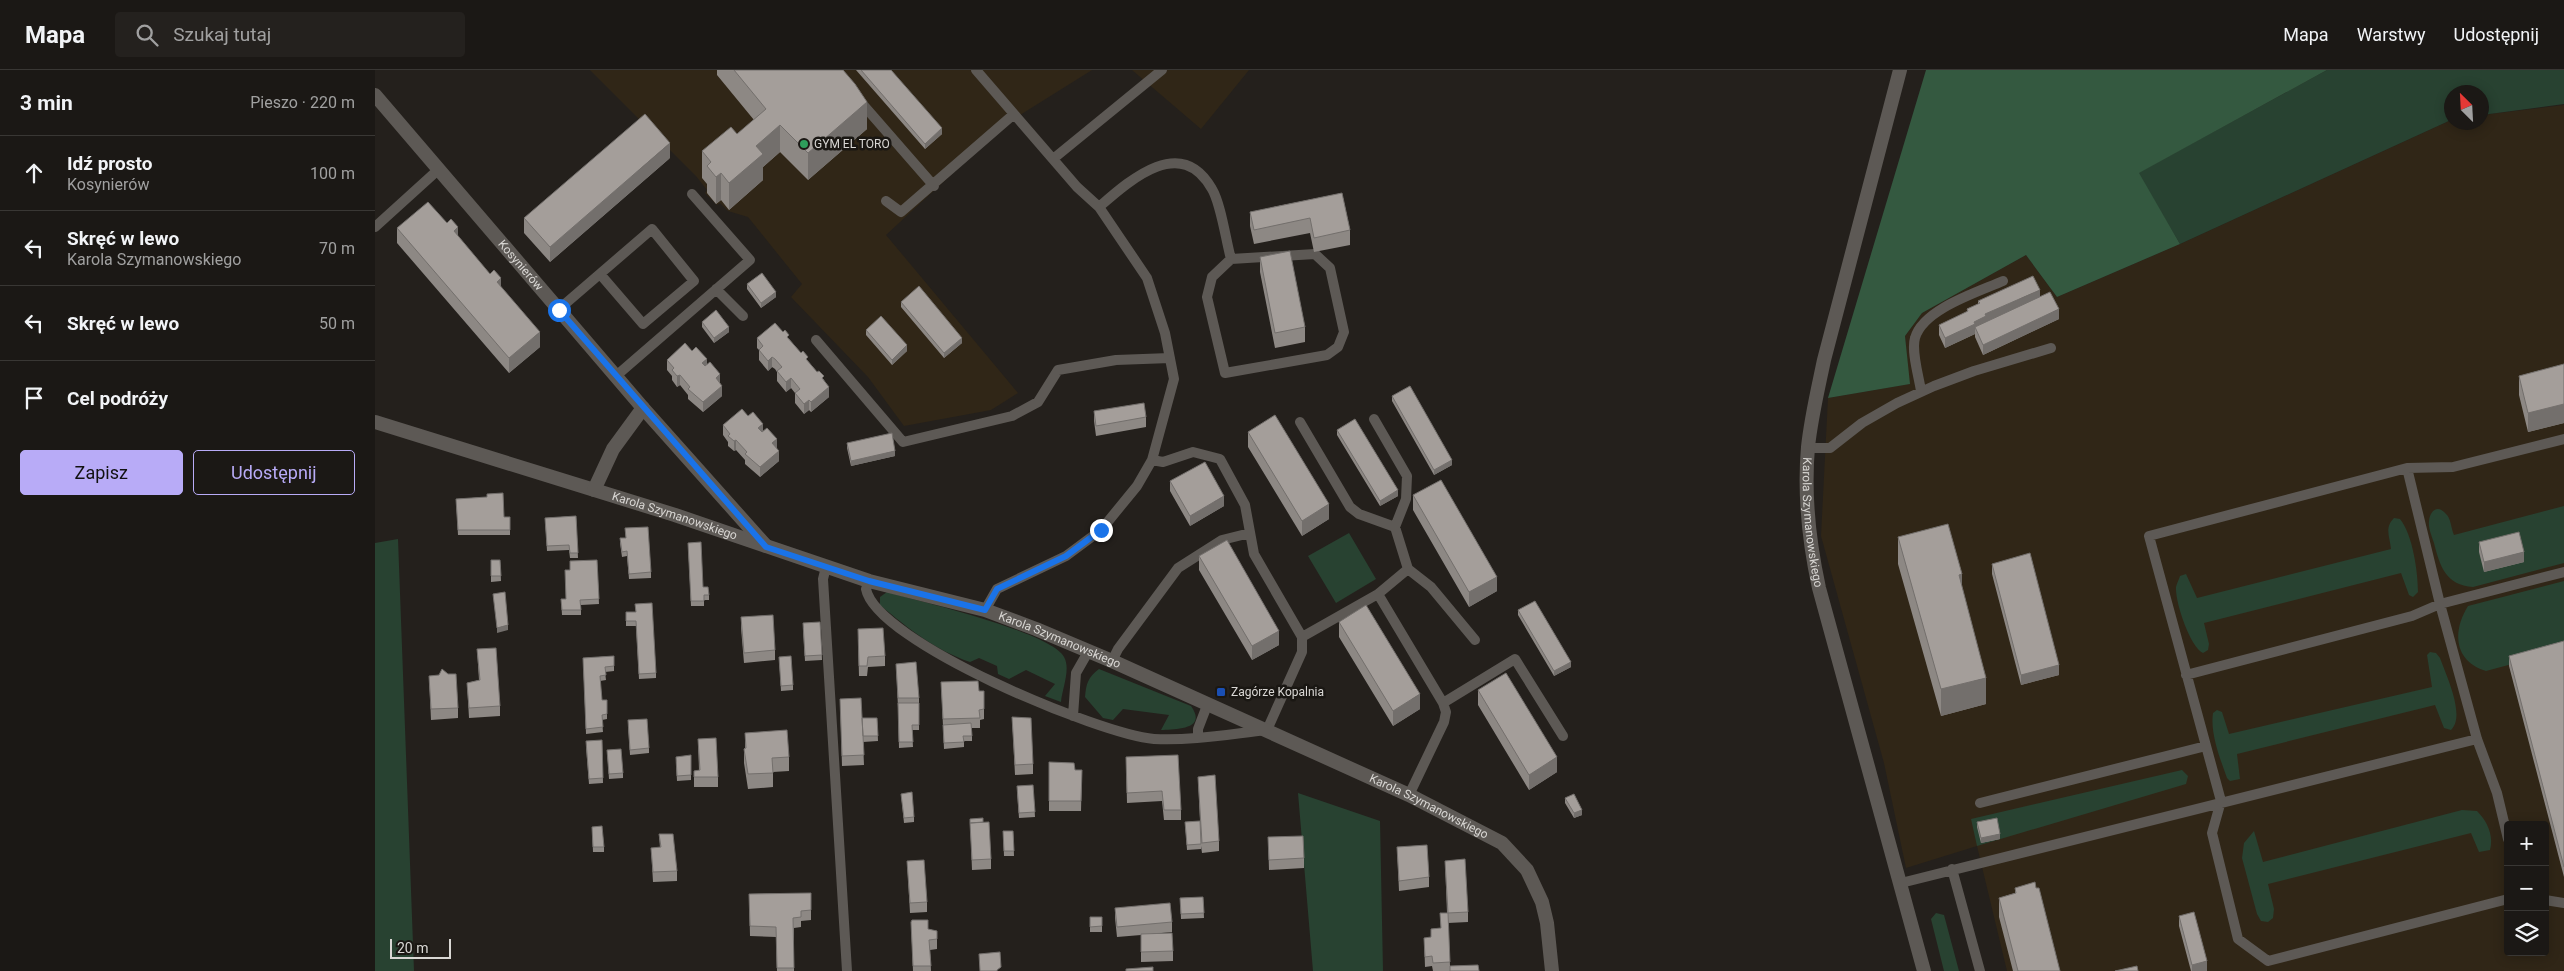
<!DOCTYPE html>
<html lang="pl">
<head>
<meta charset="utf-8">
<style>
	:root { --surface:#1b1815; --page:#24211e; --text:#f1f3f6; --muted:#a0a0a0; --line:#393734; --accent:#b8abf7 }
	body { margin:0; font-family:Roboto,sans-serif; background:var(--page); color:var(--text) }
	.controls { position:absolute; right:15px; bottom:15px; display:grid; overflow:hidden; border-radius:5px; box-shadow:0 2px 12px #0003 }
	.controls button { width:45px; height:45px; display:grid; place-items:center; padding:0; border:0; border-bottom:1px solid var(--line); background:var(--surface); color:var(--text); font:25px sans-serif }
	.compass { position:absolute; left:2069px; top:15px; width:45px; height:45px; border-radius:50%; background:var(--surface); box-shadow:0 2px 12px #0003; rotate:336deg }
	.scale { position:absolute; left:15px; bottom:12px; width:61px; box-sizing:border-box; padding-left:5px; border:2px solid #d9d7d4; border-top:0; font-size:14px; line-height:18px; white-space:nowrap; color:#d9d7d4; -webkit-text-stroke:4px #1a1713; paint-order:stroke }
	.stop { position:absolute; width:15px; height:15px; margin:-11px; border:4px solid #1a73e8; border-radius:50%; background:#fff }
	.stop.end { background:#1a73e8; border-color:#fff; box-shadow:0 1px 5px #0008 }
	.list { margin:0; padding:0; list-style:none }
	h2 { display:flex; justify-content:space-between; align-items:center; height:65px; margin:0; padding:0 20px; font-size:21px }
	h2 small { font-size:16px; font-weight:400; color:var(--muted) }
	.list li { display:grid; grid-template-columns:32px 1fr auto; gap:15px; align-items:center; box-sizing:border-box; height:75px; padding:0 20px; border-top:1px solid var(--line) }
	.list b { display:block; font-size:19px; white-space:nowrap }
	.list p { margin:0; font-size:16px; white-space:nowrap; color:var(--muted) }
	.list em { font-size:16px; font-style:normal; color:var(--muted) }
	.actions { display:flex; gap:10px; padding:15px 20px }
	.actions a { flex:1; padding:11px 0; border:1px solid var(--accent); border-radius:5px; text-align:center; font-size:18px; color:var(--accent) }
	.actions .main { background:var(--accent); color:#111 }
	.icon { flex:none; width:28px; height:28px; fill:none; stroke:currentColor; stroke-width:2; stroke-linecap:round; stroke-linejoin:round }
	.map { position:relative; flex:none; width:2189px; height:901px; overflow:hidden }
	header { display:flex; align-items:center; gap:30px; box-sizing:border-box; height:70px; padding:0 25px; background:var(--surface); border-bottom:1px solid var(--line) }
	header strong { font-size:24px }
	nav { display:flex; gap:28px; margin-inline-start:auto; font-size:18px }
	.search { width:350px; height:45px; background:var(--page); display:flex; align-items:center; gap:12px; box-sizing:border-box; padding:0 18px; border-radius:5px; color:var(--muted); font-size:19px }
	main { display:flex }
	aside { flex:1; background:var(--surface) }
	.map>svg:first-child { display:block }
	.industrial { fill:#302617; fill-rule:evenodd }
	.green { fill:#284231 }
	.forest { fill:#345940 }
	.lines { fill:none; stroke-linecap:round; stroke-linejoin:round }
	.service { stroke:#5d5955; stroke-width:10 }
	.minor { stroke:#5d5955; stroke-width:14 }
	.wall { fill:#8d8884 }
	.shaded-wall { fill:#736f6c }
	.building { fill:#a49e9a; stroke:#736f6c }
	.route { stroke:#1a73e8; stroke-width:6 }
	.leisure-dot { fill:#2e9e5b; stroke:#1a1713; stroke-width:2 }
	.transit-dot { fill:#1a4fb4; stroke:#1a1713; stroke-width:2 }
	.labels { text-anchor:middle; stroke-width:5; stroke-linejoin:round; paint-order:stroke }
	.poi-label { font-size:12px; fill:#d9d7d4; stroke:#1a1713; text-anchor:start }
	.street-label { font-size:12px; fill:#d9d7d4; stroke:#1a1713 }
</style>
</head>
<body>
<header>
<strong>Mapa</strong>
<div class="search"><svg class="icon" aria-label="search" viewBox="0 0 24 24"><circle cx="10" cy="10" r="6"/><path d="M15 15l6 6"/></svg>Szukaj tutaj</div>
<nav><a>Mapa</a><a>Warstwy</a><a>Udostępnij</a></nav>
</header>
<main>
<aside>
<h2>3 min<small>Pieszo · 220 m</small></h2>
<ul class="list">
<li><svg class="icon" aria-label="ahead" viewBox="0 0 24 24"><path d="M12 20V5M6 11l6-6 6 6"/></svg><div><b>Idź prosto</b><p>Kosynierów</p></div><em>100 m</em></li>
<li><svg class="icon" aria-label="left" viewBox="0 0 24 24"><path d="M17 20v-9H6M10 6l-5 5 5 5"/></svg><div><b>Skręć w lewo</b><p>Karola Szymanowskiego</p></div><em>70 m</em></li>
<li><svg class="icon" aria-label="left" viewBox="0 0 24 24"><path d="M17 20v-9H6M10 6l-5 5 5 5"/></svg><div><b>Skręć w lewo</b></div><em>50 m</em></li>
<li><svg class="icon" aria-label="arrive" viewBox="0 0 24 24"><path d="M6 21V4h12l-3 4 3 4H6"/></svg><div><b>Cel podróży</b></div></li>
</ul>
<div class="actions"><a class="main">Zapisz</a><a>Udostępnij</a></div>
</aside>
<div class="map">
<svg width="2189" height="901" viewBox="0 0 2189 901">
	<rect width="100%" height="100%" fill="#24201c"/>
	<!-- industrial -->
	<path class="industrial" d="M215,0H717L632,53L511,165L643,323L616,340L529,356L493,307L416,227L427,214L373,147L353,141L345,133L342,135L330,123L332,120L321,106Z
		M757,0H874L826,59Z
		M2189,35V901H1632L1602,776L1531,798L1509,693L1446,466L1453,328L1534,314L1530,266L1547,243L1651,185L1682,227L1805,174L2076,50V52H2106L2107,45ZM2133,755H2170V882H2133Z"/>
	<!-- green -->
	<path class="green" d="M1952,0H2189V34L2107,45L2106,22H2076V50L1805,174L1763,103Z
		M2189,436V493L2098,517C2071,515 2065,497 2059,473C2057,467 2053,458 2054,451C2055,440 2063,434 2071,444C2076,448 2076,459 2079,465Z
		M2019,448L2025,449C2038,465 2043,503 2043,522L2038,527L2034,525L2026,503L1829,553L1834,574L1833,580L1828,583C1815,577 1800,532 1801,517C1802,513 1804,509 1805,506L1811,504L1822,528L2016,479C2015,467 2009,458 2019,448Z
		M974,463L1001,509L961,533L933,486Z
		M23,469L39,901H0V473Z
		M2189,511V580L2111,601C2079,591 2077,562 2093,536Z
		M512,522C543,531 676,562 689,587C696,599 687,619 686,632L670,626L680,614L651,600L634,609L623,604L622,596L604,588L595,592C560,580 534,559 505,535V527Z
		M2055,582L2061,583L2065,588C2071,605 2091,646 2076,660L2069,658L2060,635L1862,684L1865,709L1855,711L1852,708C1845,688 1835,664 1838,643L1842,640L1847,642L1854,664L2057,617L2052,585Z
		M724,599L816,636C833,660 800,659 786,660L794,645L748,639L738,650L728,648L710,627C711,614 713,607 724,599Z
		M1807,700L1813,706L1811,714L1602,776L1596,749Z
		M923,723L1005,751L1008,901H938Z
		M2087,740L2102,741C2112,751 2119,765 2115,780L2104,782L2096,763L1893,814L1899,839L1898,848L1893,852L1886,851L1882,844L1867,788L1869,773L1879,761L1888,792Z
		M1561,843L1569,845L1584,901H1569L1556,849Z"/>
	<!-- forest -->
	<path class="forest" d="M1551,0H1952L1764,103L1805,174L1682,227L1651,185L1547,243L1530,266L1535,314L1453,328Z"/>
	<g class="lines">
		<!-- service -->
		<path class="service" d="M601,0L702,117L724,137L772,208L790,263L799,309L777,390L762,416L726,460L691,486L622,519L610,540
			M484,30L559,116
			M678,89L787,0
			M511,131L526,142L639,44
			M724,137C755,110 806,64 837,119C846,134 851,171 856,189L837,207L832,227L850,303L952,285L963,277L969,262L955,198L940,184L856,189
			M0,157L64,99
			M341,219L368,246
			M183,240L277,159L319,211L268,254L225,204
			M441,270L528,372L637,346L663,332L683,300L741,290L795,288
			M241,306L375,190L317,124
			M1546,321C1544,307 1536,281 1540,268C1548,239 1603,222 1628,211
			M999,349L1032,406L1031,429L1020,457
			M1433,378H1455L1487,353L1522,333L1559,316L1599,301L1676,278
			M777,390L788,392L818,382L845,389L870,435L879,484L927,567
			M2032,398L2065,534L2102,669L2122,723L2133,769
			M451,497L448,509L472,901
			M1033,499L1056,517L1100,570
			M494,511L491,519C501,572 726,665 779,669C816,671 855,664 892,660L927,582V567L1003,524L1033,499L1020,457L984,444L975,437L925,352
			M1003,524L1068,633L1140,589L1188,666
			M737,591L743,579L803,498L847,470L875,463
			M1811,605L2037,546L2065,534L2189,502
			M698,646L701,603L713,582
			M823,668V659L833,633
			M1034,725L1069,652L1071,642L1068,633
			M1605,733L1831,676
			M1577,799L1605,901
			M1526,813L2102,669
			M2133,829L1893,891L1863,869L1837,763L1846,731L1774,466L2032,398L2078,397L2189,369
			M2170,830L2189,833"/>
		<!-- minor -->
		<g class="minor">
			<path id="s1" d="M1525,0L1449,290C1443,319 1436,348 1433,377C1429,423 1434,472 1444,518L1549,901"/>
			<path id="s2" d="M0,25L268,338L391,476"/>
			<path id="s3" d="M0,352L300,445L494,511L610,540L661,559L737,591L1034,725L1127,773L1152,800L1167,832L1172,853L1177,901"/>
			<path d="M219,420L238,379L268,338"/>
		</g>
	</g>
	<!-- wall -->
	<path class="wall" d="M342,0H468L492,59L433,110L405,82L388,97V110L354,140L346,130L341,134L332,123V114L327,108V81L362,64L379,50L342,5Z
		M481,0H516L567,64L550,79Z
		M295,88L175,192L149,163V148Z
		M967,123L975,160V175L939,182L935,163L879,174L875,156V142Z
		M22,158L83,167L126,217L165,277L134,303L22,173Z
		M885,187L930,257V272L900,278L885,202Z
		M372,214L401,227L386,238L372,219Z
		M1665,227L1684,249L1608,285L1600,267V261V264L1570,278L1564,265V255L1592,242V239L1603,234V231Z
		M526,232L587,273L569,288L526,237Z
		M327,252L354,262L339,273L327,257Z
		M491,260L532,281L517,295L491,265Z
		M382,268L414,269L449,310L454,327L436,342L434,340L429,344L420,333V323L416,318L411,322L402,311V302L400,299L397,297L393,301L384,290V280L382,278Z
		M317,281L332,295L345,313L347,326L328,342L313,329V325L305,315L302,317L297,310V306L292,300V290Z
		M2189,294V353L2153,362L2144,325V306Z
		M1017,326L1077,395L1059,405L1017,331Z
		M719,341L771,347V357L721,366L719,351Z
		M373,346L388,361L402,378L404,391L385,407L370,394V390L361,380L359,381L353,376V372L348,365V355Z
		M962,360L1023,426L1005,436L962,365Z
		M873,362L954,449L927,466L873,377Z
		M472,373L520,386L476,396L472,378Z
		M795,411L849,436L815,456L795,421Z
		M1038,425L1122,521L1094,537L1038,440Z
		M112,427L129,447H135V465H83L81,429Z
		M201,446L203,488H195L194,480L172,481L170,448Z
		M250,458L276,502V508L254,509L252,486L247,487L245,473V468H251Z
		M1523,467L1611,634L1566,646L1523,494Z
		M2104,472L2149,492L2109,502L2104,482Z
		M313,473L328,517L334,525V530H329V536H316Z
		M824,486L904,575L877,590L824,500Z
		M116,490H125L126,511L116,512Z
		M222,490L224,534L206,535V545H187L186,529H191L195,500Z
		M1617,494L1684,605L1646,615L1617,504Z
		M260,534L281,603V608L264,609L261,556H251V542H261Z
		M1143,540L1196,597L1179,606L1143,545Z
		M366,547L400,580V590L369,593L366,558Z
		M445,552L447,590L430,591L428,558Z
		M964,552L1045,639L1018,656L964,567Z
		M483,569L510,586V596L493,597L492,606H484Z
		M2189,571V807L2134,596V586Z
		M102,579L125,636V646L94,648L92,613L104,610Z
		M239,586V601L230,602L231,610L225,611L227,630L232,644V649L227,650L228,662L211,664L208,588Z
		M404,587L418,615V620L406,621Z
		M521,594L544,628V660H537L538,677L524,678L523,638Z
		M54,606L83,638V648L56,650Z
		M566,612L604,621H609V649L605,650V658H597V671H589V677L569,679Z
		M1103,620L1182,702L1154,720L1103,635Z
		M465,629L487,649L502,648L503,671L488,672L489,695L467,696Z
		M637,647L658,694V704L640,705Z
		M253,655L274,678V683L255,685Z
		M370,663L414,687V701L398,702V717L373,719L369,693V679L370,678Z
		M323,669L343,707V717H319V701L324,700Z
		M227,670L228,713L214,714L211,676Z
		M232,680L248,703V708L234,709Z
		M316,685V710L302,711L301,692Z
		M751,687L806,740V750H789L787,731L752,733Z
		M674,692L700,700H707L706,741H674Z
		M823,707L844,771V781L827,783L826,776V779L812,780L810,752L825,751Z
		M658,715L660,747L644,748L642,721Z
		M526,724L539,747V752L529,753Z
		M1190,728L1207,745L1199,748L1190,733Z
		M595,749L608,752L616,789V799L597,800Z
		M1602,752L1625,769L1606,773L1602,757Z
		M217,757L229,777V782H218Z
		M628,761H638L639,786H629Z
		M284,764L302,801V811L278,812L276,778H285Z
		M893,767L929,788V798L894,800Z
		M1022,777L1054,807V817L1024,821Z
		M532,791L552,832V842L535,843Z
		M1070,791L1093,842V852L1073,853L1075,896L1104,901H1058L1057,896L1050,897L1049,868H1056V859L1066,858L1065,843H1072Z
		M1640,818L1685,901H1638L1624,847V828L1640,823Z
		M436,823V850L426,851V857L419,858V901H402L401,867L375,866L374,824Z
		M828,827L829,848L806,849L805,828Z
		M740,838L797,852V862L776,864L798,881V891L766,892V865L742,867L740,848Z
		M1804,846L1832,901H1816L1804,856Z
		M715,847H727V862H715Z
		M536,852L553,859L562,861V879L555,880L556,901H538Z"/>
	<!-- shaded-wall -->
	<path class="shaded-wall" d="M492,32V59L433,110V83Z
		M405,55V82L388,97V110L354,140V113L381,76Z
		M567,58V64L550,79V74Z
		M295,73V88L175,192V177Z
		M346,103V130L341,134V107Z
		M83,157V172L79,161Z
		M126,208V223L122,212Z
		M1665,220V230L1600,257V264L1570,278V268L1599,252L1610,244Z
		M401,222V227L386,238V233Z
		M1684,239V249L1608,285V275Z
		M354,257V262L339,273V268Z
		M165,262V277L134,303V288Z
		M587,268V273L569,288V283Z
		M532,275V281L517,295V290Z
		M397,287V297L393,301V291Z
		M332,289V299L327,293Z
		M345,304V314L341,308Z
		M305,305V315L302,317V306Z
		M416,308V318L411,322V312Z
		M347,316V326L328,342V332Z
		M454,317V327L436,342V332Z
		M434,330V340L429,344V334Z
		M2189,334V353L2153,362V343Z
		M388,354V364L383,358Z
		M402,369V379L397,373Z
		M361,370V380L359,381V371Z
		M404,381V391L385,407V397Z
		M520,381V386L476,396V391Z
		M1077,390V395L1059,405V400Z
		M1023,420V426L1005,436V431Z
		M849,426V436L815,456V446Z
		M954,434V449L927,466V451Z
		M2149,482V492L2109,502V492Z
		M1587,504V531L1584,505Z
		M1122,507V521L1094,537V522Z
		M133,555V560L122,563V558Z
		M904,561V575L877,590V576Z
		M1196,592V597L1179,606V601Z
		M1684,595V605L1646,615V605Z
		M1611,608V634L1566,646V619Z
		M1045,624V639L1018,656V641Z
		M1182,687V702L1154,720V705Z
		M1207,740V745L1199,748V743Z
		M1625,764V769L1606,773V768Z
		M1832,891V901H1817V895Z"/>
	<!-- building -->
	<path class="building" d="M359,0H468L480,14L492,32L433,83L405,55L381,76L388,84L354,113L346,103L341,107L332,96L336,92L327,81L356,57L362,64L391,39Z
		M486,0H516L567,58L550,74Z
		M270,44L295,73L175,177L149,148Z
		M967,123L975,160L939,168L935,148L879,160L875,142Z
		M53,132L72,153L76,149L83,157L79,161L115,204L119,200L126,208L122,212L165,262L134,288L22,158Z
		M915,181L930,257L900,263L885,187Z
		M387,203L401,222L386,233L372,214Z
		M1658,206L1665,220L1610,244L1611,246L1599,252L1600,254L1570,268L1564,255L1593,241L1592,239L1605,233L1603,231Z
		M544,216L587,268L569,283L526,232Z
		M1675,222L1684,239L1608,275L1600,257Z
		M341,240L354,257L339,268L327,252Z
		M506,246L532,275L517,290L491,260Z
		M400,253L408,262L410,260L414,265L412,267L426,283L428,281L433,287L431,289L442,302L444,301L449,306L447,308L454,317L436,332L434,330L429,334L420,323L425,319L416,308L411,312L402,301L407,297L400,289L397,287L393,291L384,280L388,276L382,268Z
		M310,273L317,281L321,277L332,289L327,293L330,296L335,292L345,304L341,308L347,316L328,332L313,319L315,317L305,305L302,306L297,300L299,298L292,290Z
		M2189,294V334L2153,343L2144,306Z
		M1035,316L1077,390L1059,400L1017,326Z
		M769,333L771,347L721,356L719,341Z
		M367,339L373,346L378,342L388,354L383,358L387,362L392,358L402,369L397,373L404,381L385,397L370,384L372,382L361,370L359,371L353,366L355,364L348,355Z
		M900,345L954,434L927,451L873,362Z
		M980,349L1023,420L1005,431L962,360Z
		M517,363L520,381L476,391L472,373Z
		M830,392L849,426L815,446L795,411Z
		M1066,410L1122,507L1094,522L1038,425Z
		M128,423L129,447H135V460H83L81,429L112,427V424Z
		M201,446L203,483H195L194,475L172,476L170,448Z
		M1573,454L1587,504L1584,505L1611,608L1566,619L1523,467Z
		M273,457L276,502L254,504L252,481L247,482L245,468H251L250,458Z
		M2144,462L2149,482L2109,492L2104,472Z
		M852,470L904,561L877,576L824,486Z
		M326,472L328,517H333L334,525H329V531H316L313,473Z
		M1655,483L1684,595L1646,605L1617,494Z
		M116,490H125L126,506H116Z
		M222,490L224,529L205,530L206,540H187L186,529H191L190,500H195V491Z
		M130,522L133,555L122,558L118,524Z
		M1160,531L1196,592L1179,601L1143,540Z
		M277,533L281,603L264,604L261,551H251V542H261L260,534Z
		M991,535L1045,624L1018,641L964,552Z
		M398,545L400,580L369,583L366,547Z
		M445,552L447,585L430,586L428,553Z
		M508,558L510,586L493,587L492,596H484L483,559Z
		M2189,571V797L2134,586Z
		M121,578L125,636L94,638L92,613L105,610L102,579Z
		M239,586V596L230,597L231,605L225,606L227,630H232V644L227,645L228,657L211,659L208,588Z
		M416,586L418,615L406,616L404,587Z
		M541,592L544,628H523L521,594Z
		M67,599L73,604H81L83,638L56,639L54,606L64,605Z
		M1131,603L1182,687L1154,705L1103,620Z
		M603,611L604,621H609V639L604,640L605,648L568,649L566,612Z
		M486,628L489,685L467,686L465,629Z
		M523,633H544V655H537L538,672H524Z
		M637,647L656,648L658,694L640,695Z
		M487,648H502L503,666H488Z
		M272,649L274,678L255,680L253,650Z
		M596,653L597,666H588L589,672L569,673L568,655Z
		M412,660L414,687L397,688L398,703L373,704L369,679L371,678L370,663Z
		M341,668L343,707H319V701L325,700L323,669Z
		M227,670L228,708L214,709L211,671Z
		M246,679L248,703L234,704L232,680Z
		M316,685V705L302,706L301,687Z
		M803,685L806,740H789L787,721L752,723L751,687Z
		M674,692L699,693L700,700H707L706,731H674Z
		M840,705L844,771L827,773L823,707Z
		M658,715L660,742L644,743L642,716Z
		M537,722L539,747L529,748L526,724Z
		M1199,724L1207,740L1199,743L1190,728Z
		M608,748V752L595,753V749Z
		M1622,748L1625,764L1606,768L1602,752Z
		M825,751L826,774L812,775L810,752Z
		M614,752L616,789L597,790L595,753Z
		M227,756L229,777H218L217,757Z
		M628,761H638L639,781H629Z
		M284,764H298L302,801L278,802L276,778L286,777Z
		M928,766L929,788L894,790L893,767Z
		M1052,775L1054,807L1024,811L1022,777Z
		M1090,789L1093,842L1073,843L1075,892L1058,893L1057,886L1050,887L1049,868L1056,867V859L1066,858L1065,843H1073L1070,791Z
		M549,790L552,832L535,833L532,791Z
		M1660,812L1661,818H1664L1685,901H1643L1624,828L1641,823L1640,818Z
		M436,823V840L426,841V847L418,848L419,898H402L401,857L375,856L374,824Z
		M828,827L829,843L806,844L805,828Z
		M795,833L797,852L742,857L740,838Z
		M1819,842L1832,891L1817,895L1804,846Z
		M715,847H727V856L715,857Z
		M537,850H553V859L562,861V869L554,870L556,896H538L536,852Z
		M797,863L798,881L766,882V864Z
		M625,882L626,897L622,900V901H605L604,884Z
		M1103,895L1104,901H1075V896Z
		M1762,896L1763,901H1740Z
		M778,897V901H751V899Z"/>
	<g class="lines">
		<!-- route -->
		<path class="route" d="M184,240L391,477L494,511L610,540L622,519L691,486L726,460"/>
	</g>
	<!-- markers -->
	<circle class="leisure-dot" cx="429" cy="74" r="5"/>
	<rect class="transit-dot" x="841" y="617" width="10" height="10" rx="2.5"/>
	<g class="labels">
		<!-- poi labels -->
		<g class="poi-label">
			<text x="439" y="78">GYM EL TORO</text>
			<text x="856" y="626">Zagórze Kopalnia</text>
		</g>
		<!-- street labels -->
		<g class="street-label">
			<text dy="4" stroke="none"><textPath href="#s2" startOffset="224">Kosynierów</textPath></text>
			<text dy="4" stroke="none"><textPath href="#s3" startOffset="314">Karola Szymanowskiego</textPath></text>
			<text dy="4" stroke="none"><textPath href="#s1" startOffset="464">Karola Szymanowskiego</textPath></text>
			<text dy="4" stroke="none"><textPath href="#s3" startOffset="719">Karola Szymanowskiego</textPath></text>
			<text dy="4" stroke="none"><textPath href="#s3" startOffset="1124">Karola Szymanowskiego</textPath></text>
		</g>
	</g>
</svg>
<div class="controls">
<button>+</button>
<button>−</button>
<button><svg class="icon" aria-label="layers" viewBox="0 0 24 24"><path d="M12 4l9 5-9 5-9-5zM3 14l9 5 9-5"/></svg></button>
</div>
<svg class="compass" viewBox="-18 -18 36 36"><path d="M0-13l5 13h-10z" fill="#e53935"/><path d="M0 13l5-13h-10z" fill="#a0a0a0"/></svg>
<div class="scale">20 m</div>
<div class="stop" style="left:184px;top:240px"></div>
<div class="stop end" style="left:726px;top:460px"></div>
</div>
</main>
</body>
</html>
